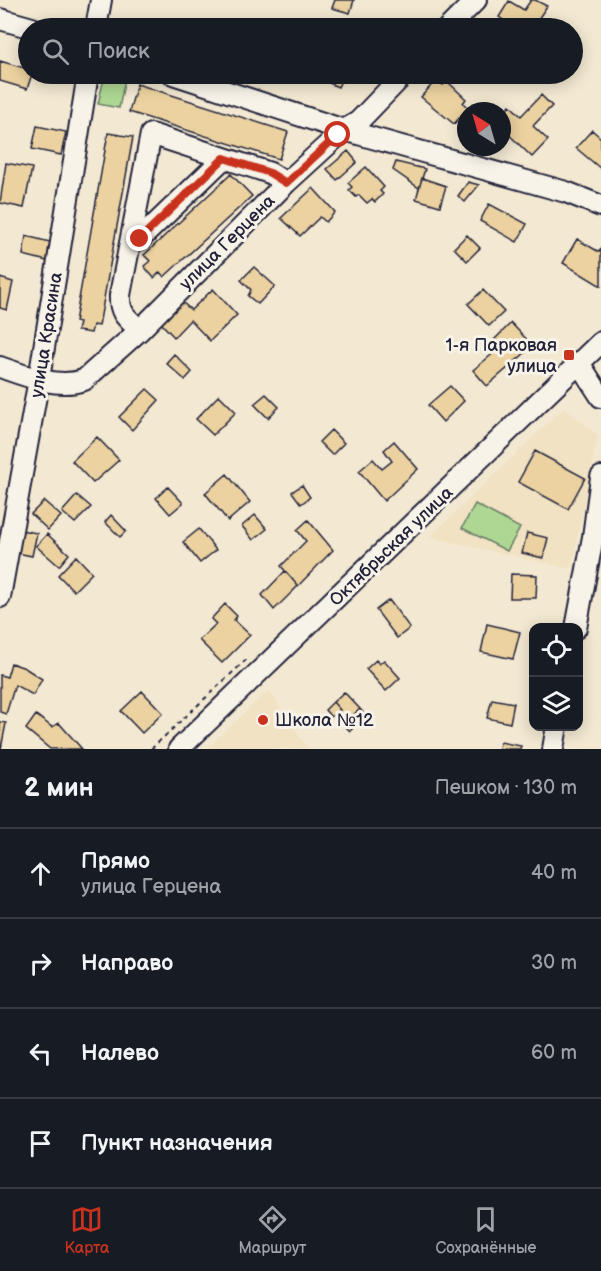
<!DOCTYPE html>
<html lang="ru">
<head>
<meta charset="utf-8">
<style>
	:root { --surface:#171b24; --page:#20242c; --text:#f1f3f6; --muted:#9ea1a6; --line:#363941; --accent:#c8321e }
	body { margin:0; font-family:"Balsamiq Sans",sans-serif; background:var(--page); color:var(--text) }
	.controls { position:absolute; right:18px; bottom:18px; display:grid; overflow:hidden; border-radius:12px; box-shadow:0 3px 15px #0003 }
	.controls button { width:54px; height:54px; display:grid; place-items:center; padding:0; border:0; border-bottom:2px solid var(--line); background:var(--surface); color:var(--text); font:30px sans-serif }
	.compass { position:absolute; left:457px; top:102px; width:54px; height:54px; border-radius:50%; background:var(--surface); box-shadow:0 3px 15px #0003; rotate:323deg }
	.stop { position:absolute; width:18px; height:18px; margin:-14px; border:4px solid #c8321e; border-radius:50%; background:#fff }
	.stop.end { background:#c8321e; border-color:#fff; box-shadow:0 2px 6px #0008 }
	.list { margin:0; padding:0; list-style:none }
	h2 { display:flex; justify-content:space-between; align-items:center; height:78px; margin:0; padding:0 24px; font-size:26px }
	h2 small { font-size:20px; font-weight:400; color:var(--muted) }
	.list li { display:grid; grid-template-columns:39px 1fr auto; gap:18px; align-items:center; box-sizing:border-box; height:90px; padding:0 24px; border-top:2px solid var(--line) }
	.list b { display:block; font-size:22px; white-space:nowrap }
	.list p { margin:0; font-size:20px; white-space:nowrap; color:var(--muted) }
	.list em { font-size:20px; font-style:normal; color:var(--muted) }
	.icon { flex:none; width:33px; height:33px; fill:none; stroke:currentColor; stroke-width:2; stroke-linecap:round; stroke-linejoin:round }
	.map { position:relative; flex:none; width:601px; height:749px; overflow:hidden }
	.search { position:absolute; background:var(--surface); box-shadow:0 3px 15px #0003; left:18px; right:18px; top:18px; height:66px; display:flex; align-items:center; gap:15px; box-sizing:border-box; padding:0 21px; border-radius:33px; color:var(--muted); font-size:22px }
	.sheet { height:438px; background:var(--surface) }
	nav { display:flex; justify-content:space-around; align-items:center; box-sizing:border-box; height:84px; border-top:2px solid var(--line); background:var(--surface); font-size:16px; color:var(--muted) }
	nav a { display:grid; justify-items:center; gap:3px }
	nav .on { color:var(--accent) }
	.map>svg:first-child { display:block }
	.built { fill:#f1e2c3 }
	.green { fill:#aed794; stroke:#687c68; stroke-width:1.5 }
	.building { fill:#ebd2a0; stroke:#22223b; stroke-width:1.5 }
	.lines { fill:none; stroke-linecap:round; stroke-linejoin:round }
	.minor-casing { stroke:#22223b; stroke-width:24 }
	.path { stroke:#22223b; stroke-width:2; stroke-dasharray:4.5 4.5; stroke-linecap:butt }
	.minor { stroke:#f7f3e8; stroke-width:20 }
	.route { stroke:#c8321e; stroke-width:8 }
	.poi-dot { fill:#c8321e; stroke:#f7f3e8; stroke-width:2 }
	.labels { text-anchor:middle; stroke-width:6; stroke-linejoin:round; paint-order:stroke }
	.street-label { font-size:18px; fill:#22223b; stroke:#f7f3e8 }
	.poi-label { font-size:18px; fill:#22223b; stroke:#f7f3e8; text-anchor:end }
</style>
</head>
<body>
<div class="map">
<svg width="601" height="749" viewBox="0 0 601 749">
	<rect width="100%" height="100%" fill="#f3e9d2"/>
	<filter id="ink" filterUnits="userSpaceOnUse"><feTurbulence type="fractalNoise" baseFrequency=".0167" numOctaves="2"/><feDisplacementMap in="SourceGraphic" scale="12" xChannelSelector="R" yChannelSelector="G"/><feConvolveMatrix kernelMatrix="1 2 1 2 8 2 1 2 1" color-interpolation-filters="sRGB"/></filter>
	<g filter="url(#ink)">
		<!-- built -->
		<path class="built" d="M564,407L598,435L571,569L430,537Z
			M269,690L308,749H206Z"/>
		<!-- green -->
		<path class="green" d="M105,74H126L119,108L98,104Z
			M475,504L520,528L507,551L462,528Z"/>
		<!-- building -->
		<path class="building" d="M335,0H354L350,13L332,8Z
			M531,0H535L547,6L532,28H507L509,24L499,17L509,1L524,10Z
			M0,61L28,69V74H32L27,89L0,81Z
			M314,74H344L338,87L313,76Z
			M436,80L443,85L447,81L466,99L463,103L468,108L454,124L421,97Z
			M137,84L288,132L279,159L129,112Z
			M541,95L552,106L533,126L548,140L532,157L502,128V113L510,105L521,116Z
			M37,126L66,132L61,155L32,149Z
			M592,130L601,138V169L576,148Z
			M108,133L133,137L99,326L93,325L91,333L77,331L79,323L75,322Z
			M348,151L357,162L337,180L327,169Z
			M396,162L425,169L419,188L393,170Z
			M6,163L32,168L24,208L0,203Z
			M366,167L384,187L380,191L383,194L375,202L372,199L367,203L359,195L356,197L349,190L352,187L348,183Z
			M231,174L252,196L164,277L160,272L154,278L144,266L150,261L144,255Z
			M422,178L446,186L440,206L416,199Z
			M468,182L479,185L465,202L458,196Z
			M313,188L335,212L326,222L320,217L300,236L281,218Z
			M489,204L527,224L517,242L480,221Z
			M467,235L480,248L467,261L454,248Z
			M26,236L50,242L47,261L23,255Z
			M577,239L599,252L601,249V286L563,263Z
			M254,267L275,286L258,304L248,296L251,290L241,280Z
			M0,278L13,282L7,310L0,308Z
			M213,289L237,315L210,341L190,320L174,337L159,321L180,300L191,310Z
			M483,290L504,312L489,326L468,304Z
			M511,323L533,346L487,386L473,370L501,347L494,340Z
			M174,354L192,372L185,380L166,363Z
			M450,386L464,401L443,422L428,405Z
			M147,389L159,400L132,430L119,417Z
			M266,394L279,407L268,418L254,404Z
			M219,395L236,412L213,435L196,419Z
			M331,430L344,443L332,455L319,442Z
			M97,437L119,460L93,483L72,461Z
			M394,441L418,469L384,501L359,471L373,459L382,469L392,461L384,450Z
			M535,451L585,478L568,509L518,482Z
			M227,474L250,502L228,521L205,493Z
			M302,485L310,497L301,504L292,492Z
			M168,487L183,503L170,514L156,498Z
			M77,495L91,507L75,523L62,512Z
			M44,501L61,516L48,530L31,514Z
			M111,515L126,531L120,537L105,522Z
			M255,515L267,529L253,540L242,526Z
			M308,520L333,550L298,586L281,566L306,541L297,530Z
			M199,529L216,550L200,563L183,542Z
			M21,530L37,533L32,556L17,553Z
			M527,533L548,538L543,558L522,553Z
			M47,534L69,554L59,566L36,546Z
			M76,556L92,573L74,591L58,575Z
			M285,571L298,586L274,610L262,595Z
			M511,574L537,575L536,598H510Z
			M389,600L410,628L397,638L376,610Z
			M225,604L237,616L234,620L250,635L222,663L199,640L216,624L211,619Z
			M487,624L520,632L513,659L481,652Z
			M376,660L379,664L384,660L400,678L386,691L366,669Z
			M11,663L25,668L42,679L33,695L15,685L6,714L0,712V675L7,677Z
			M142,691L163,713L142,733L121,711Z
			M344,692L360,709L346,721L337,712L340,710L333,702Z
			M492,699L514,703L510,723L487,718Z
			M333,702L340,710L331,717L325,710Z
			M360,709L366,716L350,731L343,724Z
			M36,715L52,727L59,723L82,749H50L26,729Z
			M0,722L6,723L1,749H0Z
			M500,742L521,746L520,749H499Z"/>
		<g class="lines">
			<defs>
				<path id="minor" d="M0,19L32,28
					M96,28L101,0
					M448,28L476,0
					M173,74L344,130L566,192L601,206
					M140,239L224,158
					M140,330C127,318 119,314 120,295L151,134L270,173L286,183
					M579,363L601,397
					M0,367C26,376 57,389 84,380L140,330L286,183L344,130L358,122L404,74
					M0,597L39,379L88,74
					M576,628L593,537L601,477
					M179,749L601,342
					M553,749L557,726"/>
			</defs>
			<!-- minor casing -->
			<use href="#minor" class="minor-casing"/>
			<!-- path -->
			<path class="path" d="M151,749L248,658"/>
			<!-- minor -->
			<use href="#minor" class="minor"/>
		</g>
	</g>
	<g class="lines" filter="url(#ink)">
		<!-- route -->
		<path class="route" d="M140,239L224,158L270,173L286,183L338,135"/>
	</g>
	<!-- markers -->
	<g class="poi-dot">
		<rect x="563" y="349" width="12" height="12" rx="3"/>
		<circle cx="263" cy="720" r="6"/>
	</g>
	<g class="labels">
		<!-- street labels -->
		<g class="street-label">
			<text transform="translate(227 242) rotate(-45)" y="6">улица Герцена</text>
			<text transform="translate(46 335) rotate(-81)" y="6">улица Красина</text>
			<text transform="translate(391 546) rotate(-44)" y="6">Октябрьская улица</text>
		</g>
		<!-- poi labels -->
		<g class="poi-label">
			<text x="557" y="351">1-я Парковая<tspan x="557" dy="21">улица</tspan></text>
			<text x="275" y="726" text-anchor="start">Школа №12</text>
		</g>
	</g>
</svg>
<div class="controls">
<button><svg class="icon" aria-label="locate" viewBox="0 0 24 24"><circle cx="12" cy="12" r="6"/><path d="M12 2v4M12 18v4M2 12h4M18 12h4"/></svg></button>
<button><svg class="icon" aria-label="layers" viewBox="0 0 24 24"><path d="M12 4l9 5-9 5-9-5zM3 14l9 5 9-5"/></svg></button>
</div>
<svg class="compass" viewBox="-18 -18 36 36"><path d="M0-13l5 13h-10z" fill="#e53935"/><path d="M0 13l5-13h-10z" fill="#9ea1a6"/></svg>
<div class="stop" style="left:338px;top:135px"></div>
<div class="stop end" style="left:140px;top:239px"></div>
<div class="search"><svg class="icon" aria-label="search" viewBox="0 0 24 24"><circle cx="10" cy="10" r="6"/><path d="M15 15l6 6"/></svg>Поиск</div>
</div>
<section class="sheet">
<h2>2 мин<small>Пешком · 130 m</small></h2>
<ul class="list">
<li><svg class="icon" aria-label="ahead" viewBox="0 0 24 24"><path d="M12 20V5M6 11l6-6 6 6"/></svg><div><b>Прямо</b><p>улица Герцена</p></div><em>40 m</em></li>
<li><svg class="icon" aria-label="right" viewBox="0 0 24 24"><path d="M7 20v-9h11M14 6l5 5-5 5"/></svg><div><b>Направо</b></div><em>30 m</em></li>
<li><svg class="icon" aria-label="left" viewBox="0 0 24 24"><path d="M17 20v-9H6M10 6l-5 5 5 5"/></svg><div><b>Налево</b></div><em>60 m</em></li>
<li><svg class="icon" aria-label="arrive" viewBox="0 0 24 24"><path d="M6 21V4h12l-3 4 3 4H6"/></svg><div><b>Пункт назначения</b></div></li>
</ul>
</section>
<nav>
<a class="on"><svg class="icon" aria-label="map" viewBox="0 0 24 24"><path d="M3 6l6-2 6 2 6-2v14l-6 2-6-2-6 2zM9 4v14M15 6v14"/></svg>Карта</a>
<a><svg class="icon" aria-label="directions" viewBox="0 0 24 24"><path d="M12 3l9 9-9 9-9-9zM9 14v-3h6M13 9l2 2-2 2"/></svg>Маршрут</a>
<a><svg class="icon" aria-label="saved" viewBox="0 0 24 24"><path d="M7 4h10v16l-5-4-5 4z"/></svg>Сохранённые</a>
</nav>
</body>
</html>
